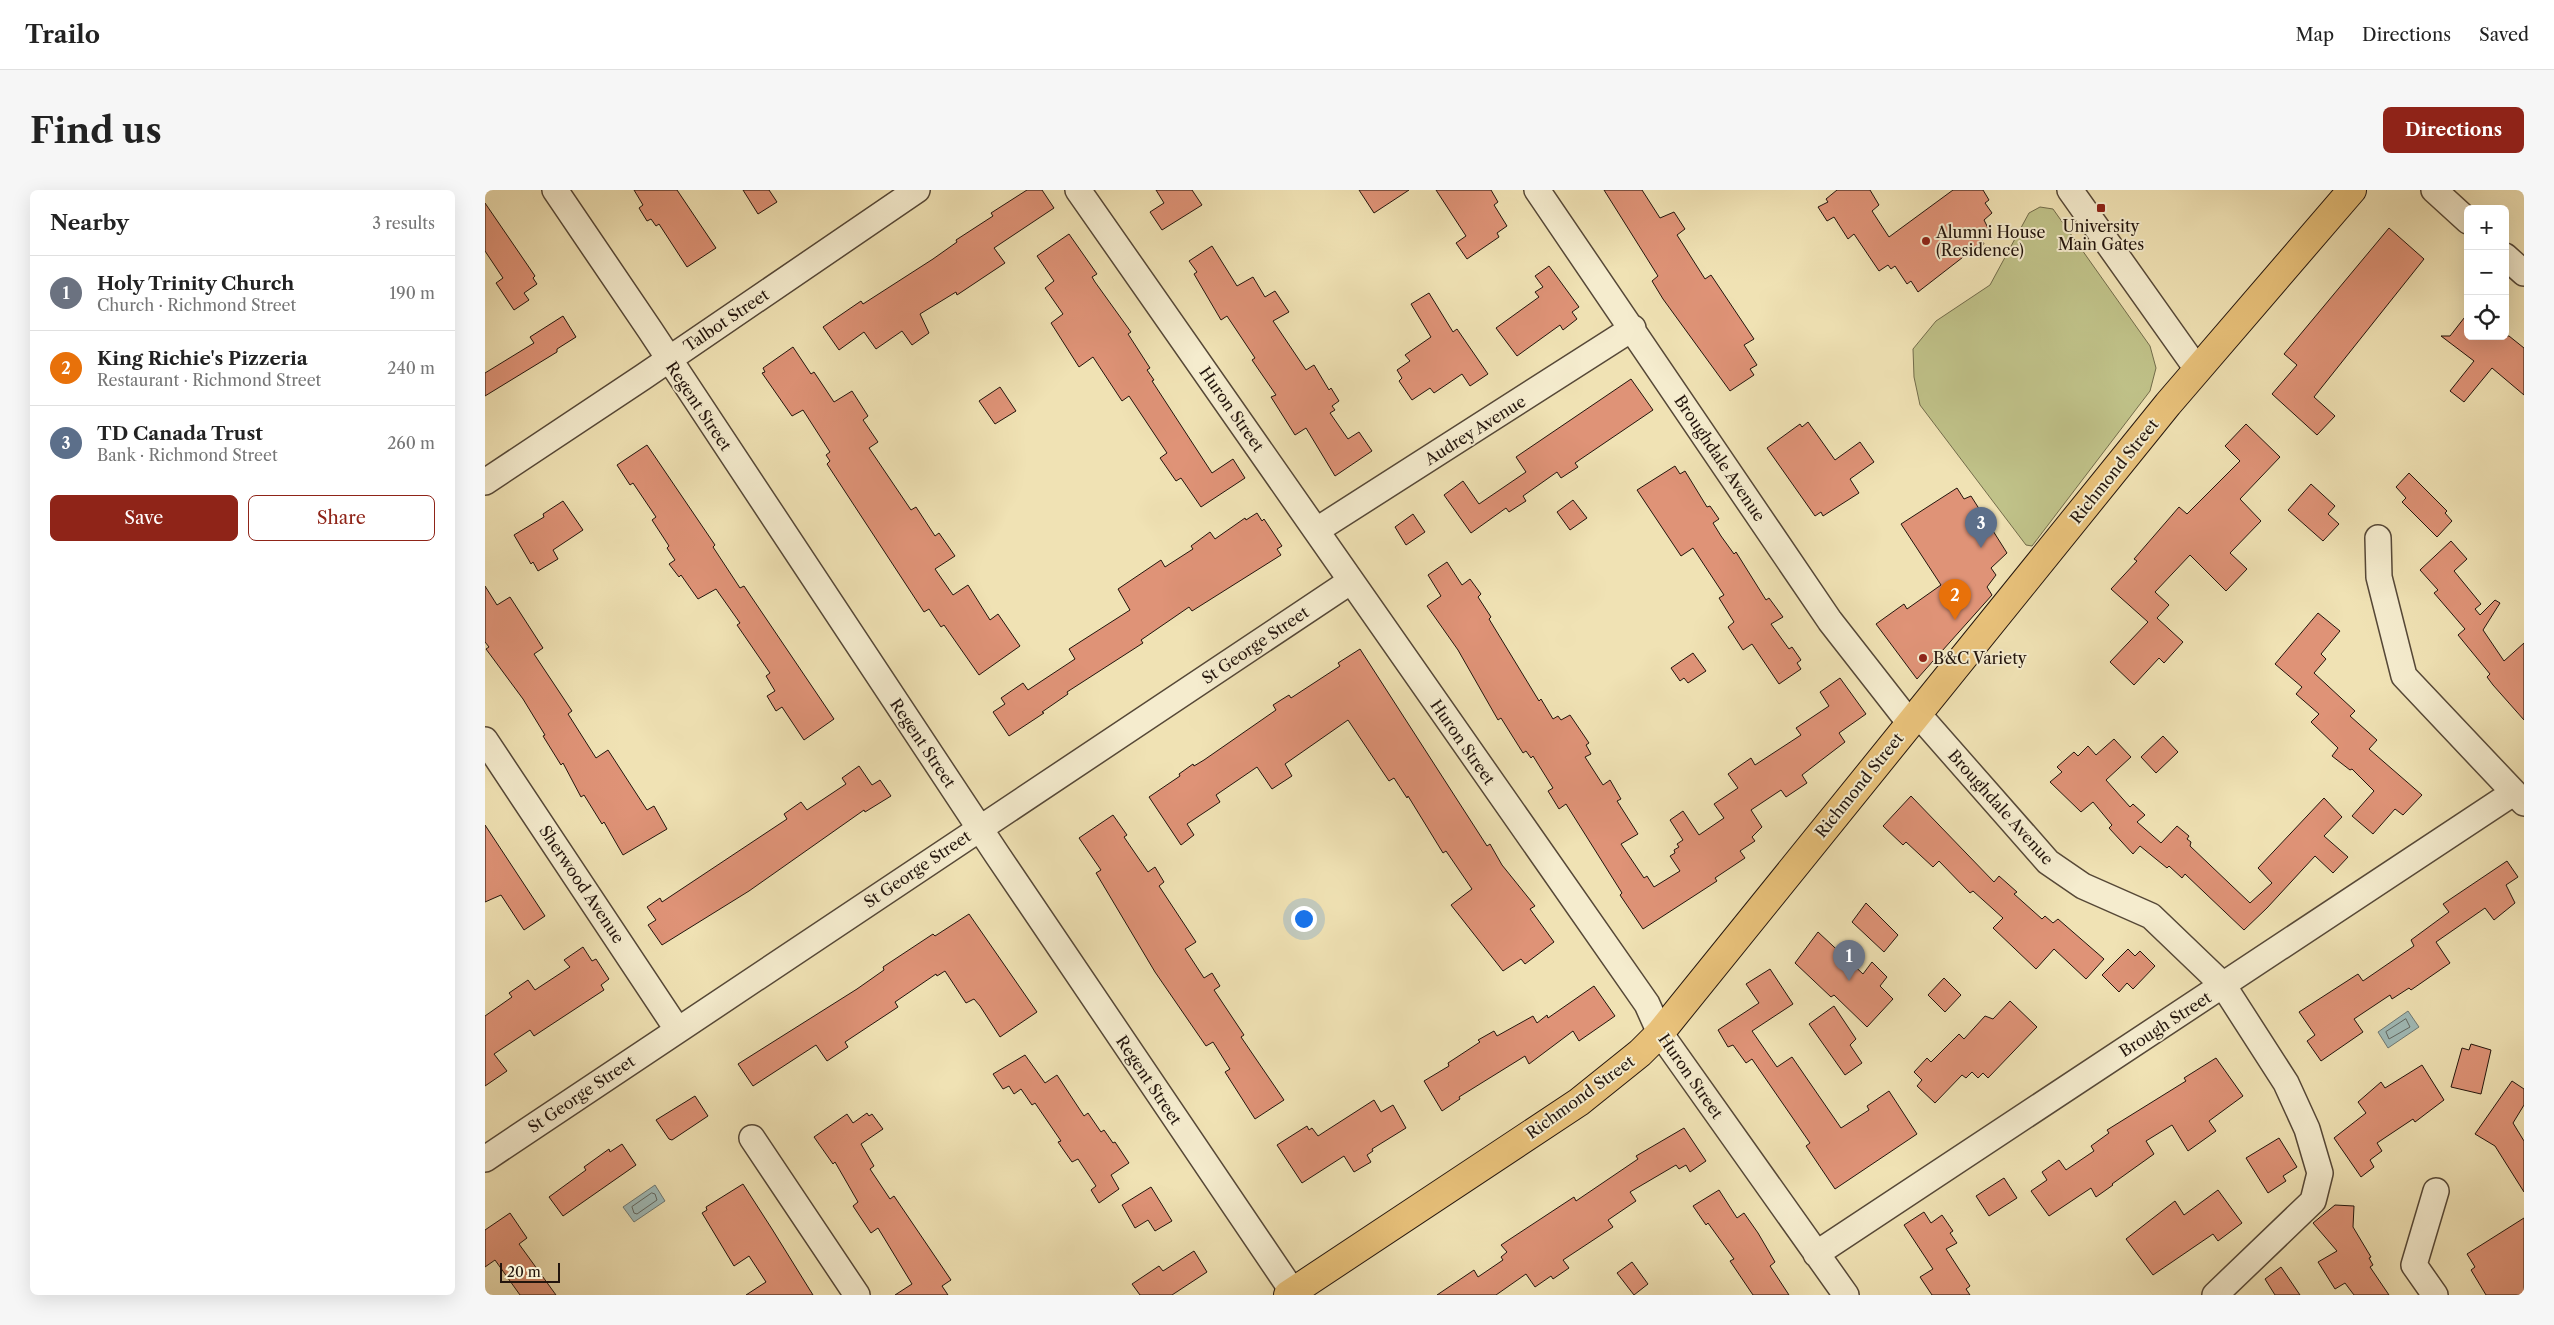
<!DOCTYPE html>
<html lang="en">
<head>
<meta charset="utf-8">
<style>
	:root { --surface:#fff; --page:#f6f6f6; --text:#222; --muted:#767676; --line:#e0e0e0; --accent:#8f2418 }
	body { margin:0; font-family:"Libre Caslon Text",serif; background:var(--page); color:var(--text) }
	.controls { position:absolute; right:15px; top:15px; display:grid; overflow:hidden; border-radius:8px; box-shadow:0 5px 20px #0002 }
	.controls button { width:45px; height:45px; display:grid; place-items:center; padding:0; border:0; border-bottom:1px solid var(--line); background:var(--surface); color:var(--text); font:25px sans-serif }
	.scale { position:absolute; left:15px; bottom:12px; width:60px; box-sizing:border-box; padding-left:5px; border:2px solid #23150d; border-top:0; font-size:14px; line-height:18px; white-space:nowrap; color:#23150d; -webkit-text-stroke:4px #f5ecce; paint-order:stroke }
	.you { position:absolute; left:818px; top:728px; width:18px; height:18px; margin:-12px; border:4px solid #fff; border-radius:50%; background:#1a73e8; box-shadow:0 0 0 8px #1a73e833 }
	.badge { display:grid; place-items:center; width:32px; height:32px; border-radius:50%; background:var(--accent); color:#fff; font-size:16px; font-weight:700 }
	.pin { position:absolute; translate:-50% -41px; filter:drop-shadow(0 1px 2px #0008) }
	.pin::after { content:''; position:absolute; top:26px; width:18px; height:15px; background:inherit; clip-path:polygon(0 0,100% 0,50% 100%) }
	.list { margin:0; padding:0; list-style:none }
	h2 { display:flex; justify-content:space-between; align-items:center; height:65px; margin:0; padding:0 20px; font-size:21px }
	h2 small { font-size:16px; font-weight:400; color:var(--muted) }
	.list li { display:grid; grid-template-columns:32px 1fr auto; gap:15px; align-items:center; box-sizing:border-box; height:75px; padding:0 20px; border-top:1px solid var(--line) }
	.list b { display:block; font-size:19px; white-space:nowrap }
	.list p { margin:0; font-size:16px; white-space:nowrap; color:var(--muted) }
	.list em { font-size:16px; font-style:normal; color:var(--muted) }
	.actions { display:flex; gap:10px; padding:15px 20px }
	.actions a { flex:1; padding:11px 0; border:1px solid var(--accent); border-radius:8px; text-align:center; font-size:18px; color:var(--accent) }
	.actions .main { background:var(--accent); color:#fff }
	.icon { flex:none; width:28px; height:28px; fill:none; stroke:currentColor; stroke-width:2; stroke-linecap:round; stroke-linejoin:round }
	.map { position:relative; flex:none; width:2039px; height:1105px; overflow:hidden; border-radius:8px }
	header { display:flex; align-items:center; gap:30px; box-sizing:border-box; height:70px; padding:0 25px; background:var(--surface); border-bottom:1px solid var(--line) }
	header strong { font-size:24px }
	nav { display:flex; gap:28px; margin-inline-start:auto; font-size:18px }
	.intro { display:flex; align-items:center; justify-content:space-between; box-sizing:border-box; height:120px; padding:0 30px }
	h1 { margin:0; font-size:35px }
	.button { padding:12px 22px; border-radius:8px; background:var(--accent); color:#fff; font-size:18px; font-weight:700 }
	main { display:flex; gap:30px; padding:0 30px }
	aside { flex:1; background:var(--surface); border-radius:8px; box-shadow:0 5px 20px #0002 }
	.map>svg:first-child { display:block }
	.green { fill:#c0c289; stroke:#726c4b }
	.water { fill:#a0bbb8; stroke:#6e7974 }
	.lines { fill:none; stroke-linecap:round; stroke-linejoin:round }
	.shore { stroke:#626862; stroke-width:1 }
	.building { fill:#df9377; stroke:#23150d }
	.minor-casing { stroke:#564837; stroke-width:28 }
	.major-casing { stroke:#23150d; stroke-width:30 }
	.minor { stroke:#f5ecce; stroke-width:25 }
	.major { stroke:#e8c17a; stroke-width:28 }
	.poi-dot { fill:#8f2418; stroke:#f5ecce; stroke-width:2 }
	.labels { text-anchor:middle; stroke-width:4; stroke-linejoin:round; paint-order:stroke }
	.poi-label { font-size:16px; fill:#23150d; stroke:#f5ecce; text-anchor:start }
	.street-label { font-size:16px; fill:#23150d; stroke:#f5ecce }
</style>
</head>
<body>
<header>
<strong>Trailo</strong>
<nav><a>Map</a><a>Directions</a><a>Saved</a></nav>
</header>
<div class="intro"><h1>Find us</h1><a class="button">Directions</a></div>
<main>
<aside>
<h2>Nearby<small>3 results</small></h2>
<ul class="list">
<li><span class="badge" style="background:#6b7280">1</span><div><b>Holy Trinity Church</b><p>Church · Richmond Street</p></div><em>190 m</em></li>
<li><span class="badge" style="background:#e8710a">2</span><div><b>King Richie's Pizzeria</b><p>Restaurant · Richmond Street</p></div><em>240 m</em></li>
<li><span class="badge" style="background:#5c6f8a">3</span><div><b>TD Canada Trust</b><p>Bank · Richmond Street</p></div><em>260 m</em></li>
</ul>
<div class="actions"><a class="main">Save</a><a>Share</a></div>
</aside>
<div class="map">
<svg width="2039" height="1105" viewBox="0 0 2039 1105">
	<rect width="100%" height="100%" fill="#f0e2b4"/>
	<filter id="stains"><feTurbulence type="fractalNoise" baseFrequency=".004" numOctaves="4"/><feColorMatrix values="0 0 0 0 .2 0 0 0 0 .09 0 0 0 0 .02 0 0 0 .5 -.17"/></filter>
	<radialGradient id="worn" r=".72"><stop offset=".6" stop-color="#630" stop-opacity="0"/><stop offset="1" stop-color="#630" stop-opacity=".3"/></radialGradient>
	<!-- green -->
	<path class="green" d="M1555,17L1568,19L1665,156L1671,178L1665,201L1547,356L1541,355L1435,215L1429,187L1428,159L1451,131L1505,95L1544,23Z"/>
	<!-- water -->
	<path class="water" d="M1923,821L1934,837L1903,858L1893,842Z
		M170,995L180,1011L149,1032L138,1017Z"/>
	<g class="lines">
		<!-- shore -->
		<path class="shore" d="M1921,829L1925,837L1904,849L1901,842Z
			M167,1003L170,1004L172,1010L152,1024L149,1023L147,1017Z"/>
	</g>
	<!-- building -->
	<path class="building" d="M149,0H192L231,58L202,77L174,34L171,36L166,29L162,31L154,18L158,15Z
		M258,0H284L292,12L273,24Z
		M542,0H557L569,18L509,58L520,73L472,105L471,102L435,124L444,143L427,155L417,141L391,159L379,142L354,160L338,137L376,111L378,114L448,69L472,52L471,50L508,26L506,23Z
		M671,0H707L717,15L677,40L665,22L679,13Z
		M874,0H924L889,23Z
		M951,0H1006L1013,12L1009,15L1022,36L1012,43L1014,47L982,69L971,53L981,46Z
		M1119,0H1157L1175,28L1189,22L1200,39L1192,45L1220,89L1226,85L1269,149L1259,155L1272,175L1265,179L1269,185L1245,201L1178,109L1167,91L1173,86Z
		M1352,0H1385L1394,15L1387,21L1404,47L1468,0H1498L1504,10L1500,13L1507,23L1499,30L1503,38L1493,44L1499,54L1483,66L1482,64L1433,102L1426,91L1422,94L1410,76L1406,79L1403,75L1394,81L1369,44L1363,49L1349,27L1342,31L1333,17L1343,12L1341,9Z
		M0,13L50,86L48,88L52,94L39,103L44,110L29,120L11,93L18,88L0,61Z
		M1904,38L1939,69L1829,207L1850,226L1832,245L1787,204L1812,175L1799,164Z
		M584,44L612,84L607,87L610,92L646,142L643,144L665,178L662,180L669,190L667,191L727,283L748,269L760,288L716,317L696,288L691,291L675,268L682,263L644,206L637,211L608,167L594,177L566,133L578,124L560,98L569,91L552,66Z
		M727,56L752,96L768,87L780,107L790,101L804,122L788,131L821,180L829,175L844,200L846,198L854,211L847,216L850,220L845,223L863,249L874,242L887,261L850,286L821,238L810,245L786,207L791,205L767,170L770,168L742,126L736,130L709,84L712,82L704,71Z
		M1064,76L1094,117L1087,122L1092,129L1078,140L1075,135L1032,166L1011,138L1054,107L1050,102L1058,97L1050,86Z
		M944,103L968,142L972,139L1003,184L985,196L977,184L949,203L945,198L927,210L914,191L917,188L912,180L925,171L920,165L946,147L926,114Z
		M1983,123V146H2024L2039,158V205L2007,178L1979,212L1965,201L1989,171L1956,146H1965Z
		M78,126L91,147L72,159V162L0,206V183L49,153L45,147Z
		M308,157L326,184L329,182L349,212L367,201L383,226L378,230L393,252L384,258L426,320L431,317L450,346L454,343L470,366L450,379L468,405L483,395L505,430L513,424L535,456L494,485L459,435L456,437L444,419L439,422L342,274L345,271L341,265L345,262L318,220L307,226L277,183L280,182L278,178Z
		M1146,189L1168,220L1090,273L1093,277L1076,288L1072,282L1038,306L1041,311L1024,322L1021,318L986,343L959,305L978,291L994,314L1041,282L1031,267Z
		M515,197L531,221L510,234L494,211Z
		M1323,232L1350,270L1375,252L1389,272L1365,289L1374,303L1338,326L1336,322L1330,326L1282,258L1315,234L1317,237Z
		M1761,234L1795,267L1755,309L1776,331L1745,363L1762,379L1741,401L1705,365L1670,402L1684,415L1672,428L1698,452L1679,473L1674,468L1649,495L1625,472L1663,432L1626,399L1652,371L1649,369L1694,317L1702,324L1755,271L1740,256Z
		M162,255L230,355L228,357L255,398L259,396L349,529L319,550L297,517L291,521L282,506L290,501L281,486L285,483L252,435L255,433L231,399L213,409L196,385L194,387L184,374L190,370L182,358L184,356L167,330L171,327L148,293L145,295L132,275Z
		M1190,276L1195,284L1200,281L1222,317L1225,316L1234,329L1228,333L1236,346L1249,364L1251,362L1281,410L1284,408L1298,427L1286,434L1304,459L1307,457L1316,470L1312,473L1316,479L1294,494L1267,454L1258,460L1243,437L1249,432L1234,408L1239,405L1208,358L1196,366L1152,300Z
		M1924,283L1962,321L1960,323L1967,331L1952,347L1917,312L1921,308L1911,297Z
		M1826,294L1850,316L1843,324L1854,334L1838,351L1803,320Z
		M1472,298L1479,309L1486,306L1522,363L1506,378L1511,385L1502,397L1507,405L1432,489L1391,434L1419,414L1422,419L1456,395L1416,334Z
		M1088,310L1102,328L1085,340L1072,322Z
		M78,311L98,340L68,360L73,369L53,381L48,372L46,374L29,345L59,327L58,324Z
		M772,323L777,331L779,329L797,356L792,359L796,365L707,421L704,417L656,450L658,453L582,502L583,504L557,522L559,523L524,546L508,522L520,514L516,508L538,493L543,500L590,469L584,459L645,420L633,399L676,370L680,377L708,359L706,356L725,342L730,349L760,328L761,330Z
		M928,324L940,342L921,355L910,337Z
		M1966,351L1982,369L1969,381L1996,414L1990,419L1995,425L2010,410L2015,413L1998,440L2019,471L2039,453V530L2008,495L2002,487L2005,484L1973,445L1980,439L1949,403L1953,400L1935,380Z
		M962,372L977,395L985,389L996,404L993,407L1006,427L1004,429L1054,511L1056,509L1068,529L1073,526L1076,530L1085,525L1104,553L1101,555L1106,564L1100,567L1118,595L1125,590L1136,609L1132,611L1153,644L1136,654L1159,688L1162,686L1169,697L1195,681L1185,666L1190,663L1189,660L1194,657L1192,654L1198,650L1185,630L1198,621L1214,645L1239,628L1229,614L1253,598L1243,584L1266,568L1270,575L1316,545L1311,538L1344,516L1335,502L1355,488L1381,524L1354,543L1360,552L1317,585L1322,593L1301,607L1296,600L1266,620L1277,637L1267,647L1270,651L1255,661L1260,668L1230,688L1232,691L1158,739L1135,705L1137,703L1081,614L1074,619L1063,601L1068,598L1048,566L1046,568L1041,561L1038,563L1016,528L1013,530L973,460L942,416L956,406L943,385Z
		M0,396L12,415L25,407L58,458L49,464L87,521L83,524L111,568L123,560L162,620L169,616L182,639L138,665L119,632L117,634L99,605L96,607L78,573L76,575L58,546L60,545L38,509L1,459L4,457L0,452Z
		M1833,423L1855,441L1836,464L1841,469L1829,483L1870,521L1865,526L1892,550L1884,559L1937,605L1918,625L1910,619L1888,644L1867,626L1889,601L1867,579L1865,580L1847,566L1853,558L1826,532L1834,524L1811,504L1817,497L1790,474Z
		M875,459L1002,656L1005,654L1017,675L1050,716L1045,719L1069,752L1040,774L1036,769L1018,781L966,715L987,699L961,661L958,663L923,606L922,608L909,588L904,591L863,530L800,574L807,586L787,599L772,577L731,605L735,612L702,634L709,645L696,655L664,607L695,586L694,584L708,574L709,576L719,570L791,520L788,515L804,505L806,508L855,476L853,473Z
		M1208,463L1221,481L1203,493L1199,488L1195,491L1186,478Z
		M1678,546L1693,562L1671,583L1656,567Z
		M1629,549L1646,567L1621,590L1645,617L1648,614L1660,625L1652,632L1676,653L1692,636L1704,646L1702,649L1706,652L1705,656L1765,713L1787,693L1773,678L1839,608L1857,627L1839,646L1863,667L1848,683L1830,666L1782,718L1759,740L1700,684L1697,688L1684,676L1682,678L1655,656L1648,664L1624,638L1627,635L1608,612L1596,622L1565,592L1577,582L1572,577L1589,562L1593,566L1603,556L1611,565Z
		M374,576L387,595L395,590L406,606L380,622L379,620L264,701L177,755L163,735L171,730L162,717L175,708L177,712L302,629L299,624L316,612L322,620L361,594L357,588Z
		M1426,606L1509,692L1514,686L1532,702L1529,704L1557,729L1560,726L1568,733L1573,729L1619,769L1601,789L1569,759L1551,779L1508,738L1518,728L1488,701L1485,703L1454,671L1448,677L1421,652L1418,655L1398,636Z
		M628,625L642,645L639,647L663,682L670,677L679,692L674,696L711,752L700,759L719,788L727,783L735,796L729,800L759,845L756,847L799,910L770,929L740,882L745,879L728,852L721,856L670,782L611,683L616,680L594,648Z
		M0,635L60,726L39,740L16,705L0,712Z
		M2022,671L2033,687L2021,695L2030,713L2009,730L2000,718L1951,752L1965,773L1926,800L1924,798L1907,809L1905,805L1869,829L1878,842L1836,871L1822,851L1830,845L1814,822L1873,784L1878,791L1929,756L1926,750L1964,722L1958,714Z
		M1381,713L1413,745L1399,762L1367,732Z
		M484,724L552,822L515,847L495,816L489,809L481,813L460,781L452,786L451,784L410,812L413,817L360,852L363,857L342,871L331,855L268,896L253,874L372,799L399,780L398,777L448,744L450,746Z
		M1333,742L1378,784L1387,772L1402,787L1395,796L1408,809L1382,837L1349,805L1346,807L1310,773Z
		M98,757L107,771L111,769L124,789L116,795L119,800L49,846L45,840L9,864L22,881L0,896V826L27,807L24,803L43,790L50,800L85,777L79,770Z
		M1643,759L1650,766L1655,761L1670,776L1648,799L1642,793L1634,802L1617,785Z
		M1285,779L1308,814L1267,841L1292,877L1307,867L1356,938L1384,920L1382,916L1404,901L1432,944L1350,999L1321,956L1325,953L1267,869L1261,873L1248,855L1243,857L1233,840L1274,813L1261,794Z
		M1459,788L1476,805L1460,822L1443,805Z
		M1109,796L1130,826L1094,851L1088,841L1044,874L1040,866L974,907L975,909L957,921L939,891L964,876L963,873L995,852L993,850L1009,841L1012,846L1048,826L1052,833L1062,825L1063,828Z
		M1525,811L1552,837L1503,888L1498,883L1493,888L1487,882L1481,888L1477,885L1450,913L1432,896L1437,890L1429,882L1442,868L1446,872L1474,844L1479,849L1500,826L1508,829Z
		M1349,816L1371,849L1365,855L1377,873L1360,885L1324,834Z
		M1986,854L2006,860L1996,904L1966,897L1977,858L1984,860Z
		M540,865L560,893L572,885L599,926L603,923L616,942L619,940L628,953L630,952L644,973L626,985L634,999L614,1013L606,1000L611,996L593,969L587,972L573,952L576,951L550,913L547,915L536,899L529,904L524,896L518,899L508,884Z
		M1731,868L1758,906L1724,931L1731,941L1703,961L1687,935L1661,951L1669,964L1627,994L1628,995L1611,1007L1606,998L1564,1026L1546,1001L1562,990L1557,982L1574,970L1581,980L1609,961L1606,956L1624,943L1622,940L1701,891L1699,888Z
		M1937,875L1959,910L1930,932L1928,929L1892,953L1897,961L1885,970L1889,977L1876,987L1849,948L1881,923L1873,912L1896,892L1900,898Z
		M2027,891L2039,899V915L2028,933L2039,951V1002L2010,956L1990,944Z
		M210,906L223,926L187,950L184,949L171,930Z
		M889,910L896,922L908,915L921,938L887,959L888,961L882,965L886,972L869,982L859,966L817,993L792,955L822,936L824,940L827,938L833,946Z
		M382,923L384,926L387,924L398,939L376,954L389,976L385,979L405,1009L409,1006L466,1090L457,1096L463,1105H410L427,1094L393,1038L386,1043L368,1016L373,1012L350,972L348,974L329,947L362,924L368,933Z
		M1199,938L1221,971L1205,982L1201,975L1194,979L1191,975L1145,1002L1151,1011L1123,1030L1128,1037L1078,1070L1084,1078L1068,1089L1066,1086L1050,1097L1041,1084L1011,1105H952L989,1080L993,1087L1018,1070L1016,1067L1022,1062L1016,1055L1089,1007L1091,1011L1153,969L1151,966Z
		M1794,948L1812,977L1798,986L1801,991L1783,1003L1761,968Z
		M137,954L151,975L78,1026L64,1007L101,980L99,977L124,959L125,962Z
		M1519,988L1532,1008L1504,1026L1491,1006Z
		M258,994L287,1039L328,1105H261L281,1092L264,1066L249,1076L217,1023L222,1020L221,1017Z
		M666,997L687,1031L670,1041L663,1030L650,1038L637,1015Z
		M1234,1000L1252,1028L1259,1023L1273,1043L1290,1072L1285,1076L1304,1105H1268L1245,1071L1249,1069L1223,1033L1221,1035L1208,1016Z
		M1733,1000L1757,1033L1733,1051L1728,1044L1668,1085L1641,1049L1690,1011L1699,1025Z
		M1850,1015L1869,1016L1868,1037L1886,1067L1884,1068L1888,1075L1885,1077L1904,1105H1869L1860,1093L1850,1099L1833,1072L1852,1061L1828,1033Z
		M1439,1022L1446,1033L1457,1025L1468,1041L1465,1043L1472,1053L1461,1059L1485,1096L1481,1099L1485,1105H1447L1435,1087L1448,1079L1419,1035Z
		M25,1023L42,1048L34,1054L71,1105H35L10,1070L0,1077V1040Z
		M2039,1028V1105H2001L1986,1080L1990,1077L1982,1064Z
		M709,1061L722,1082L687,1105H655L647,1094L674,1076L678,1081Z
		M1147,1072L1163,1094L1149,1105L1132,1083Z
		M1796,1077L1815,1105H1790L1780,1089Z"/>
	<g class="lines">
		<defs>
			<path id="minor" d="M70,0L165,140L511,663L810,1105
				M593,0L1162,814L1175,843L1361,1105
				M1052,0L1345,431L1424,532
				M1585,0L1712,179
				M1949,0L1983,31
				M2020,66L2039,83
				M0,292L158,187L432,0
				M832,340L1148,138
				M1893,348L1894,387L1919,486L2039,613
				M1432,523L1563,672L1598,696L1666,726L1738,795L1801,893L1822,939L1835,983L1828,1011L1730,1105
				M0,550L192,839
				M267,948L372,1105
				M0,969L866,391
				M1331,1064L2028,603
				M1950,1105L1929,1075L1951,1001"/>
			<path id="major" d="M803,1105L1094,912L1155,863L1175,843L1683,214L1867,0"/>
		</defs>
		<!-- minor casing -->
		<use href="#minor" class="minor-casing"/>
		<!-- major casing -->
		<use href="#major" class="major-casing"/>
		<!-- minor -->
		<use href="#minor" class="minor"/>
		<!-- major -->
		<use href="#major" class="major"/>
	</g>
	<!-- markers -->
	<g class="poi-dot">
		<rect x="1611" y="13" width="10" height="10" rx="2.5"/>
		<circle cx="1441" cy="51" r="5"/>
		<circle cx="1438" cy="468" r="5"/>
	</g>
	<g class="labels">
		<!-- poi labels -->
		<g class="poi-label">
			<text x="1616" y="42" text-anchor="middle">University<tspan x="1616" dy="18">Main Gates</tspan></text>
			<text x="1451" y="48">Alumni House<tspan x="1451" dy="18">(Residence)</tspan></text>
			<text x="1448" y="474">B&amp;C Variety</text>
		</g>
		<!-- street labels -->
		<g class="street-label">
			<text transform="translate(241 130) rotate(-34)" y="6">Talbot Street</text>
			<text transform="translate(214 216) rotate(56)" y="6">Regent Street</text>
			<text transform="translate(747 219) rotate(55)" y="6">Huron Street</text>
			<text transform="translate(990 240) rotate(-32)" y="6">Audrey Avenue</text>
			<text transform="translate(1235 268) rotate(56)" y="6">Broughdale Avenue</text>
			<text transform="translate(1629 281) rotate(-51)" y="6">Richmond Street</text>
			<text transform="translate(770 455) rotate(-34)" y="6">St George Street</text>
			<text transform="translate(978 552) rotate(55)" y="6">Huron Street</text>
			<text transform="translate(438 553) rotate(56)" y="6">Regent Street</text>
			<text transform="translate(1374 595) rotate(-51)" y="6">Richmond Street</text>
			<text transform="translate(1516 617) rotate(48)" y="6">Broughdale Avenue</text>
			<text transform="translate(432 679) rotate(-34)" y="6">St George Street</text>
			<text transform="translate(97 694) rotate(56)" y="6">Sherwood Avenue</text>
			<text transform="translate(1680 834) rotate(-33)" y="6">Brough Street</text>
			<text transform="translate(1206 886) rotate(55)" y="6">Huron Street</text>
			<text transform="translate(664 890) rotate(56)" y="6">Regent Street</text>
			<text transform="translate(96 904) rotate(-34)" y="6">St George Street</text>
			<text transform="translate(1095 907) rotate(-36)" y="6">Richmond Street</text>
		</g>
	</g>
	<rect width="100%" height="100%" filter="url(#stains)"/>
	<rect width="100%" height="100%" fill="url(#worn)"/>
</svg>
<div class="controls">
<button>+</button>
<button>−</button>
<button><svg class="icon" aria-label="locate" viewBox="0 0 24 24"><circle cx="12" cy="12" r="6"/><path d="M12 2v4M12 18v4M2 12h4M18 12h4"/></svg></button>
</div>
<div class="scale">20 m</div>
<div class="you"></div>
<div class="pin badge" style="left:1364px;top:791px;background:#6b7280">1</div>
<div class="pin badge" style="left:1470px;top:430px;background:#e8710a">2</div>
<div class="pin badge" style="left:1496px;top:358px;background:#5c6f8a">3</div>
</div>
</main>
</body>
</html>
